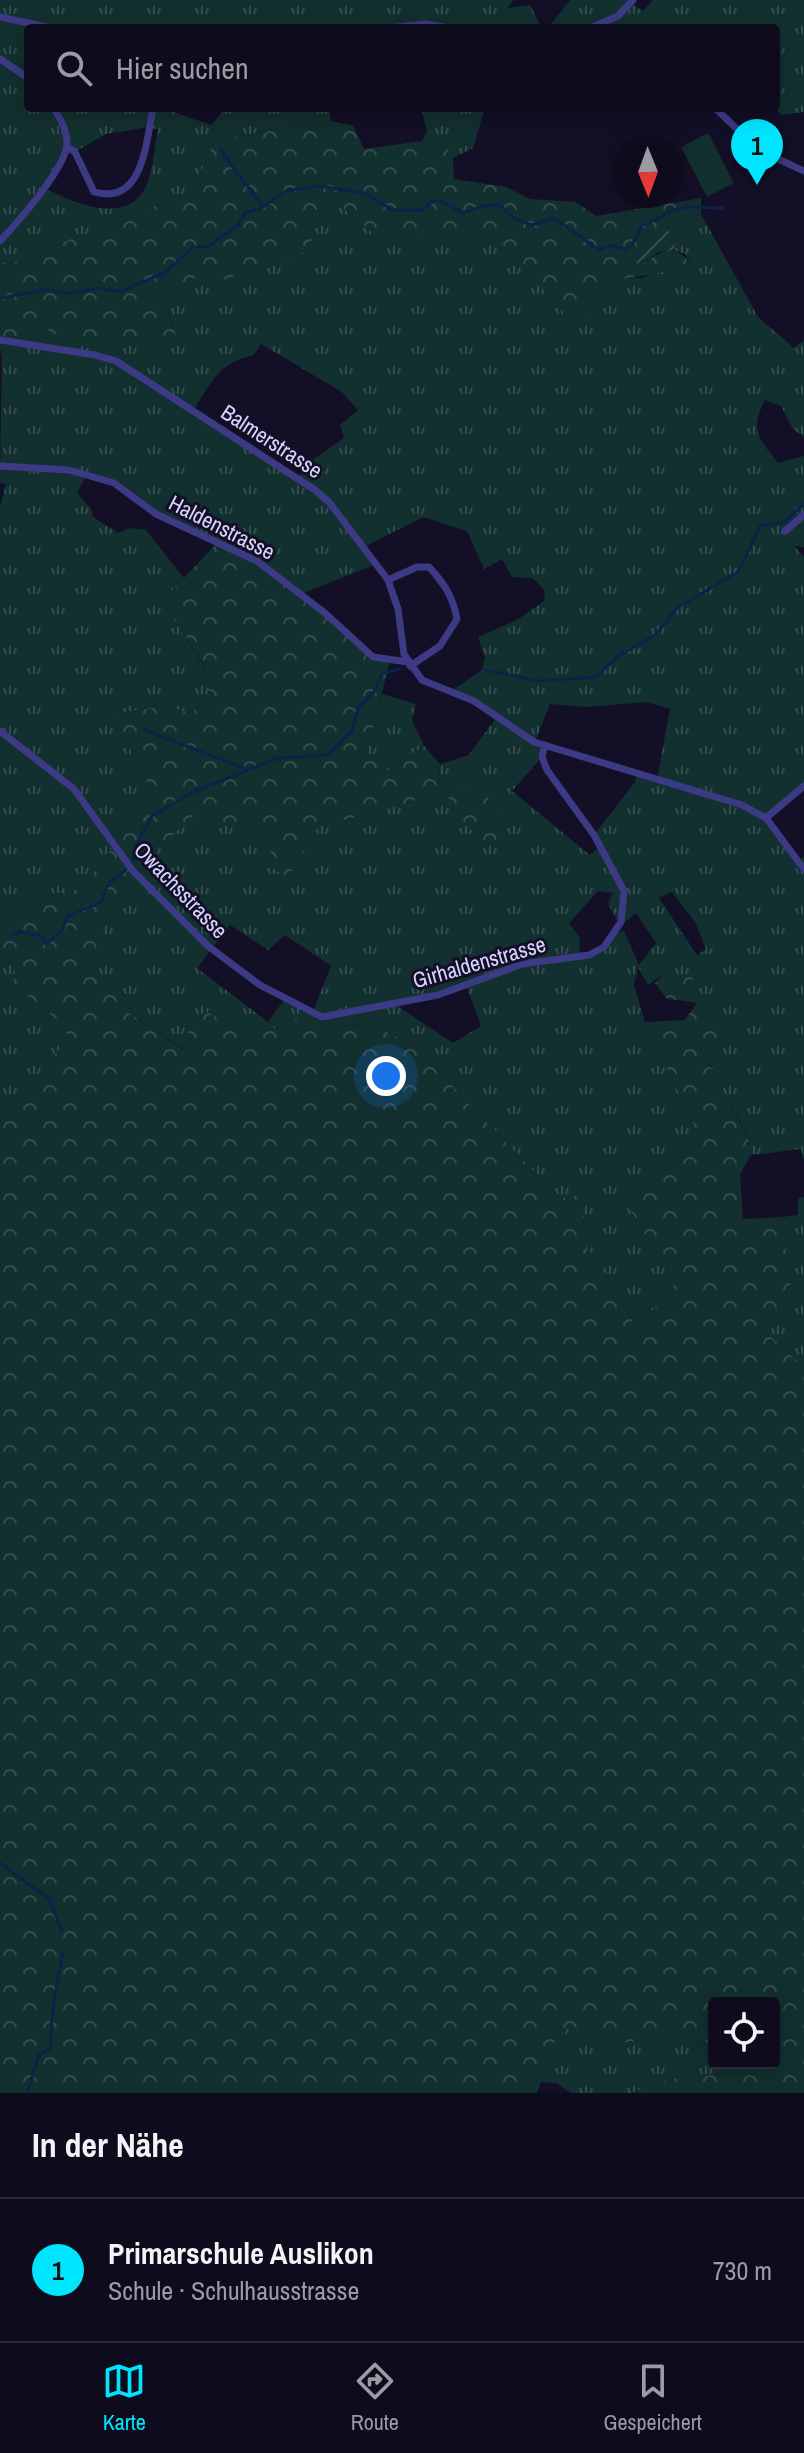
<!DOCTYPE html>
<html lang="de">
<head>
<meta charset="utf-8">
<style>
	:root { --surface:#0e0b1c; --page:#1c1929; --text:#f1f3f6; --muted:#9b9ba3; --line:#2e2b3b; --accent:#00e5ff }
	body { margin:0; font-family:"Archivo Narrow",sans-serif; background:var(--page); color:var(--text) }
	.controls { position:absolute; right:24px; bottom:24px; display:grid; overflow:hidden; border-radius:8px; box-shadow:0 4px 20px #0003 }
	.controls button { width:72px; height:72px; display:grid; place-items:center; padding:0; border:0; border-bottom:2px solid var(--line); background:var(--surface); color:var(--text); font:40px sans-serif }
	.compass { position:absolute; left:612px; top:136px; width:72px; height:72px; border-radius:50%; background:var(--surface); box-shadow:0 4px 20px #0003; rotate:179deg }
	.you { position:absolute; left:386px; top:1076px; width:28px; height:28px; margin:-20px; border:6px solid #fff; border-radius:50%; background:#1a73e8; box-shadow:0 0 0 12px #1a73e833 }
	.badge { display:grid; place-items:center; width:52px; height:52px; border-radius:50%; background:var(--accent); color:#111; font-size:26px; font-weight:700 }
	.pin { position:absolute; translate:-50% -66px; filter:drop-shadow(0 2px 4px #0008) }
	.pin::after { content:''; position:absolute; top:42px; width:28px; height:24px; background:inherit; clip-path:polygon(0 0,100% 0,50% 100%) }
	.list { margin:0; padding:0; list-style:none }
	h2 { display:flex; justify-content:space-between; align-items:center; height:104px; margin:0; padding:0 32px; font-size:34px }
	h2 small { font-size:26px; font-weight:400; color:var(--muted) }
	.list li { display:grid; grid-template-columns:52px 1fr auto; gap:24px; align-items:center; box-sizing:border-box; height:144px; padding:0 32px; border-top:2px solid var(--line) }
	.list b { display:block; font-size:30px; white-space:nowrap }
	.list p { margin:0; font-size:26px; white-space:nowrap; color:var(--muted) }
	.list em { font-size:26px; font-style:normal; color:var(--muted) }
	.icon { flex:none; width:44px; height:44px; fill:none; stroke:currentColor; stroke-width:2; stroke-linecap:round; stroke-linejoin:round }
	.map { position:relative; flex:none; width:804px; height:2093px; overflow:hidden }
	.search { position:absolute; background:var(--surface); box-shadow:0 4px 20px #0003; left:24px; right:24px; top:24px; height:88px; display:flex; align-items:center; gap:20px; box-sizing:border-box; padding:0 28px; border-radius:8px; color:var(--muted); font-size:30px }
	.sheet { height:248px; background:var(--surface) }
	nav { display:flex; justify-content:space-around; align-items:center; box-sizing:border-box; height:112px; border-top:2px solid var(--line); background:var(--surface); font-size:22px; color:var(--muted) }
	nav a { display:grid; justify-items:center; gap:4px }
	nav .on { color:var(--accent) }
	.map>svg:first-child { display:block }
	.grass { fill:url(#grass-tufts); fill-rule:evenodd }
	.forest { fill:url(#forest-crowns) }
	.garden { fill:url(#garden-furrows) }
	.pitch { fill:#12302f }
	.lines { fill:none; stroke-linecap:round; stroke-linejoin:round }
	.stream { stroke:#0c2248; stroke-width:3 }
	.minor { stroke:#3d3a85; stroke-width:7 }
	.labels { text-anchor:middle; stroke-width:6; stroke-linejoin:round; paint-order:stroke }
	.street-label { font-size:22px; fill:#d9d4ff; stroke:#130f26 }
</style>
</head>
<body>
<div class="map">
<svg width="804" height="2093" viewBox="0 0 804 2093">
	<defs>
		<pattern id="grass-tufts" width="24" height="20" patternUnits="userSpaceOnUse" patternTransform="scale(2)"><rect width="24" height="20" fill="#12302f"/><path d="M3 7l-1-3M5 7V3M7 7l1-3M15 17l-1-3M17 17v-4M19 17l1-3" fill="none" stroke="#344d4e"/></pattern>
		<pattern id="forest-crowns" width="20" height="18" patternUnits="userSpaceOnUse" patternTransform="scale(2)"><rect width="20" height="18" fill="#12302f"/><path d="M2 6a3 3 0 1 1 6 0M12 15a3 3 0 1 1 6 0" fill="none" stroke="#344d4e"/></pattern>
		<pattern id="garden-furrows" width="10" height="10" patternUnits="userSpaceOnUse" patternTransform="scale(2)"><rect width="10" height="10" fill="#12302f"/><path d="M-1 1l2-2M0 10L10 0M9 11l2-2" fill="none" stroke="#344d4e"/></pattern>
	</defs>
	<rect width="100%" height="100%" fill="#130f26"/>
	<!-- grass -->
	<path class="grass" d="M0,0H513L508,8L530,5L542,28H28V108H162L211,125L226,108H329L331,121L215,140L194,187L176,201L145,209L118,225L71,239L20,262L0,263V241L4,235H0ZM149,127L158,130C154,147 153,177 143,192C121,225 69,201 43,187L68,148L75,152L106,134Z
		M570,0H633L631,3L643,11L653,0H804V112L782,115L775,108L776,28H548Z
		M421,108H485L473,148L453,158L447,147L422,141L427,131Z
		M340,206L375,234L450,233L489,241L515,258L575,324L615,279L642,278L662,269L694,270L685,254L674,250L675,243L665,224L674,218L701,214L758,317L794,348L804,340V437L793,429L781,406L765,400C749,430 759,439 778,463L804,456V547L794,546L804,557V786L767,818L799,861L804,857V1161L801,1149L751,1155L748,1136L692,1034L697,1003L678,1000L695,988L663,974L648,985L638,967L634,985L645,1022L703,1145L625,1202L675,1283L637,1329L602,1267L581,1241L584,1216L560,1199L413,1045L374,1026L345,1025L312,1014L331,966L285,935L268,950L230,925L197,968L268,1022L284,1000L302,1009L289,1029L231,1026L205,1011L186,1051L126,1011V996L90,971C111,890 135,870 194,814L271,838L413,802L439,783L440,764L469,755L498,715L450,692L482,670L485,658L478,637L517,620L544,601L545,591L533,578L512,577L502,559L484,569L467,531L423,517L364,547L376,564L301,594L257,561L156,514L114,483L87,473L77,493L91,509L93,517L118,533L129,528L146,530L184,578L162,601L205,668L211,700L190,713L166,706L113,714L148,785L104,863L71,893L41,894L0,930V507L6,484L0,483L2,341L41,327L70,341L176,334L162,294L312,212ZM261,344L342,392L358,410L340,425L344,438L314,459L297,478L193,411C212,382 218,363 254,355ZM647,702L670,709L657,779L637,773L635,782L594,835L600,846L590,855L512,791L542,757L545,745L535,742L550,704L587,707ZM598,891L613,893L608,904L617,920L623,923L636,913L656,943L639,965L624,931L616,932L599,952L579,956L580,938L569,923ZM672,892L695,922L706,949L697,955L659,898ZM466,985L481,1026L453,1043L393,1003Z
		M382,694L416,704L412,720L424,746L388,771L366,751Z
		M0,953L15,966V987L55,1018L69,1037L7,1115L0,1110Z
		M804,1197V1368L768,1334L792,1296L782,1217L798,1215V1199Z
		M582,2024L606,2033L616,2044L670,2035L714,2043V2063H734L733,2073L669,2079L631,2093H571L556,2083L540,2082L554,2044L565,2029Z"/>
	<!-- forest -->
	<path class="forest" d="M331,121L353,126L364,149L422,141L447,147L453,158L454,179L506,187L530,199L576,202L596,216L701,198V214C668,218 654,235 632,258L640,266C665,248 677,241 695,271C662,268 647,278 615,279L575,325L515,258L489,241L450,233L375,234L340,206L312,212L311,250L203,287L196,277L162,294L176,335L70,341L41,327L3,341L0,357V263L20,262L71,239L118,225L145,209L176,201L194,187L215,140Z
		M217,543C249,557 276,572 302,594C333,621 352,645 390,661L367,751L388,771L424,746L440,764L439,783L413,802L318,827L288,877L270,867L271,838L194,815C135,870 111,890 90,971L127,997L126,1011L185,1051L189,1028L205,1011L232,1026L288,1029L302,1009L345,1025L374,1026L413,1045L560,1199L579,1195L584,1216L581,1241L602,1267L637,1329L675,1283L625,1202L703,1145L645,1022L685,1020L697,1003L717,1016L721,1047L693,1036L748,1137L751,1155L740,1174L743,1219L782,1217L792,1296L768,1334L804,1368V2093H631L669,2079L733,2073L734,2063H774V2003H714V2043L670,2035L616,2044C601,2028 586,2024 565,2029L554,2044L537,2093H0V1110L7,1114L69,1037L55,1018L14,986L15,966L0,953V930L41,894L71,893L104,863L148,785L112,714L166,706L190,713L211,700L205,667L162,601Z
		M457,783C485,790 509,808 496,840L485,843C469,827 446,809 447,785Z
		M663,974L692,976L695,988L678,1000L667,999L655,983Z"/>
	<!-- garden -->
	<path class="garden" d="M665,224L675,244L674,250L659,252L639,266L632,258Z"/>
	<!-- pitch -->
	<path class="pitch" d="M708,133L734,183L707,197L681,147Z"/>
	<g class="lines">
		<!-- stream -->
		<path class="stream" d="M220,148C234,173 248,184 263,207
			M0,298L44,290L71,293L97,288L120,292L166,272L193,247H207L237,226L245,213L263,207L286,191L318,186L365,193L392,210H422L433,201H440L464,213L482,206L500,205L513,218L532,225L554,218L599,250L611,245L625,250L631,247L642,225C654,223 660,216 671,211C687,204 706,208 723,208
			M486,670L538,681L596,677L618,656L655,635L677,608L738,572L760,526L785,522L804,504
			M145,730L246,769
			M133,861L136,846L152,816L193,792L278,758L328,755L352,731L358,708L374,692L382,674L399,669
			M11,935L21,932L41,936L46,944L62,931L68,916L101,902L108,884L126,870
			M0,1863L49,1899L62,1931
			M27,2093L39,2055L51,2048C50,2014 57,1985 63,1952"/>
		<!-- minor -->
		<path class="minor" d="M0,17L52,28
			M388,28L426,24L449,28
			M590,28L618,16L633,0
			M0,59L28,78
			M715,108L759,150L804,171
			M67,147L75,152L94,192C144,206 146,141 153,108
			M0,241C17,223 67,167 67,143C67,130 60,119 54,108
			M0,340L95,355L116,361L315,490L329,502L388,580L398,609L404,654L422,680L474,701L534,742L742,805L766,818L804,869
			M0,466L69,470L114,483L156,514L257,561L325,613L373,657L408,662
			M785,531L804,515
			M388,580L417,567H429C444,583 453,597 457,619L440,646L410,666
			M0,731L74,789L133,871L208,946L260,985L322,1017L438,995L522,964L589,955L604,947L621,922L624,891L594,835L547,770L542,757L545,745
			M766,818L804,786"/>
	</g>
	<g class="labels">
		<!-- street labels -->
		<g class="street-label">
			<text transform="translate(272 441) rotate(33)" y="8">Balmerstrasse</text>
			<text transform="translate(222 527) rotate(27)" y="8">Haldenstrasse</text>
			<text transform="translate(181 890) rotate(46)" y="8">Owachsstrasse</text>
			<text transform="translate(479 962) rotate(-16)" y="8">Girhaldenstrasse</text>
		</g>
	</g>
</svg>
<div class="controls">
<button><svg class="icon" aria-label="locate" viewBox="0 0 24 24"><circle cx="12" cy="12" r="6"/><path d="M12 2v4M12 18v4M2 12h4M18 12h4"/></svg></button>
</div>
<svg class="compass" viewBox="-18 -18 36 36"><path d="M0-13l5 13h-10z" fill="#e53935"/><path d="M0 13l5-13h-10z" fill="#9b9ba3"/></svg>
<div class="you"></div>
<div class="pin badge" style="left:757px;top:185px">1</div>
<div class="search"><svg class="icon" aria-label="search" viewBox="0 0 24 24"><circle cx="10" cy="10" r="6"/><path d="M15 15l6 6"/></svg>Hier suchen</div>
</div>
<section class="sheet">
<h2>In der Nähe<small></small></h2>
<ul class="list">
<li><span class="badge">1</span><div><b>Primarschule Auslikon</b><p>Schule · Schulhausstrasse</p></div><em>730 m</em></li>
</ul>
</section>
<nav>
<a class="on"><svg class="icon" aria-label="map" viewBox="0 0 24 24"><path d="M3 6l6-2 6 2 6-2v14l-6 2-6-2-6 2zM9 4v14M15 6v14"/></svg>Karte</a>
<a><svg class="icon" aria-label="directions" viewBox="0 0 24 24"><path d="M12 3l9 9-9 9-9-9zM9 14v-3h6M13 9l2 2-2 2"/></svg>Route</a>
<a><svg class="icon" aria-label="saved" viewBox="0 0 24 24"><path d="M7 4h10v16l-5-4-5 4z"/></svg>Gespeichert</a>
</nav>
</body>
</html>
